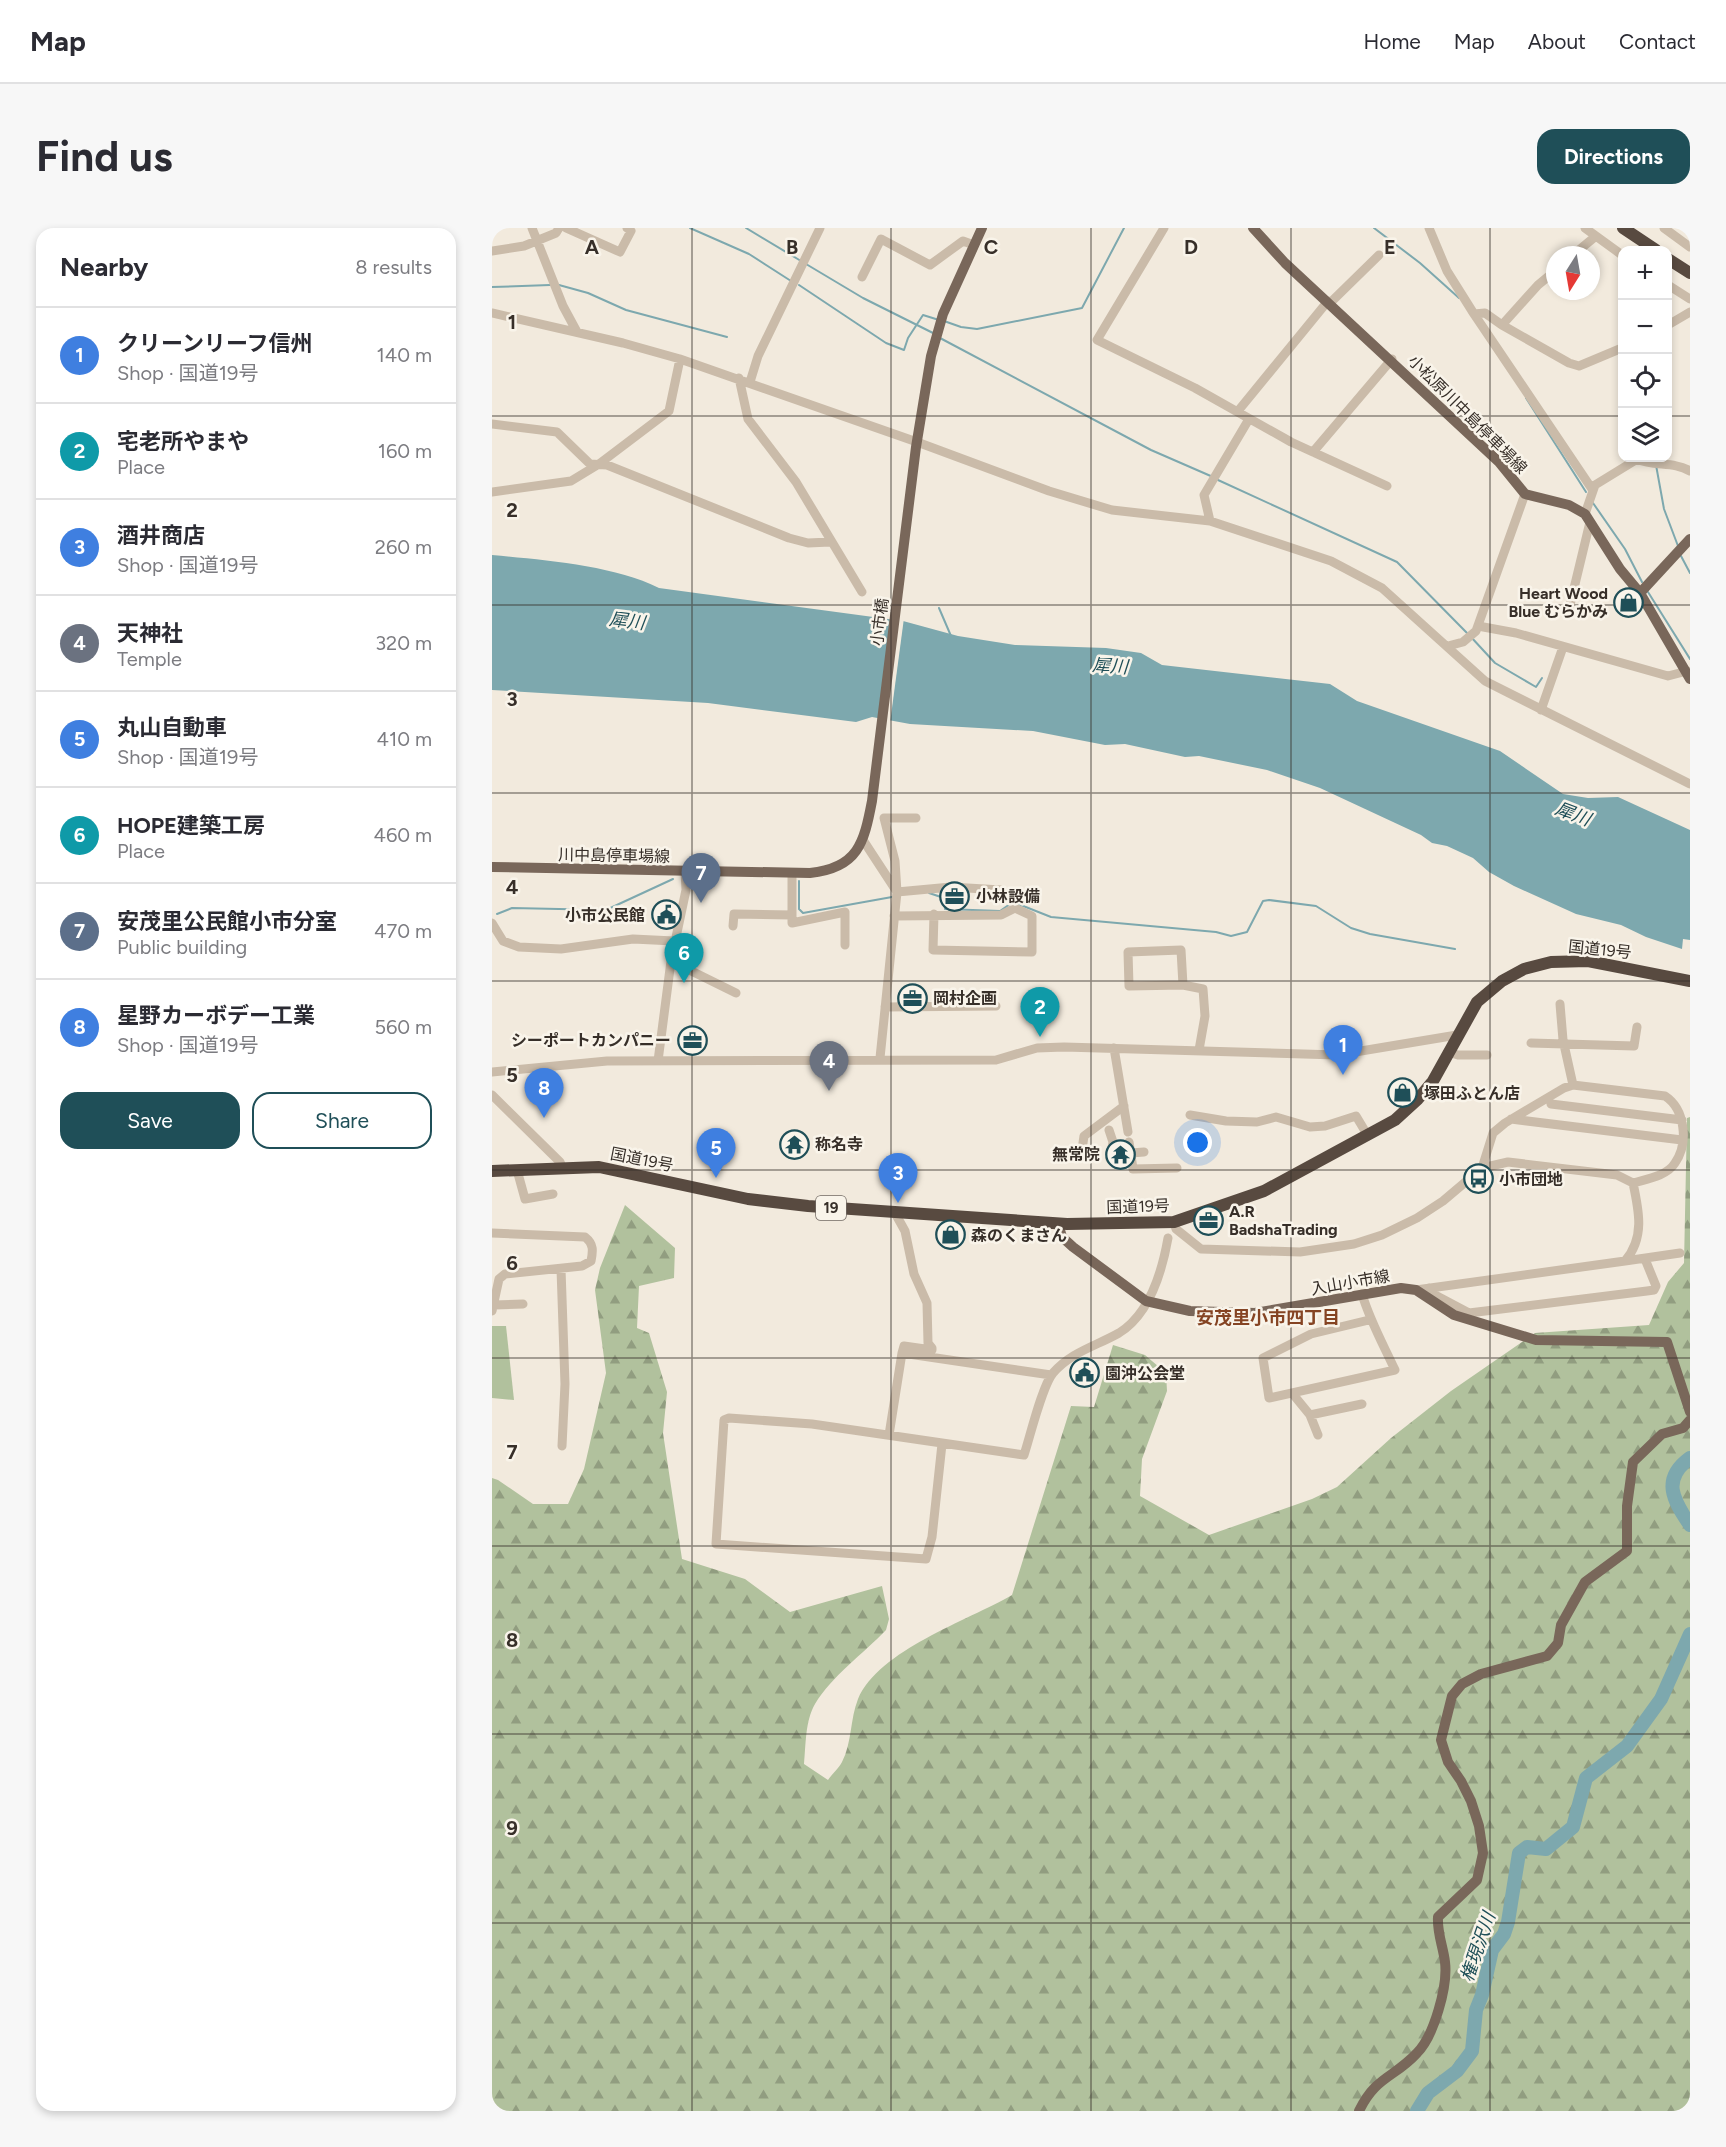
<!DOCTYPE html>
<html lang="en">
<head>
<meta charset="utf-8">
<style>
	:root { --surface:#fff; --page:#f7f7f7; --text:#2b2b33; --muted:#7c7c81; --line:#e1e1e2; --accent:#1f4f58 }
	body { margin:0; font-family:Figtree,"Noto Sans JP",sans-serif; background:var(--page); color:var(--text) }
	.controls { position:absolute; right:18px; top:18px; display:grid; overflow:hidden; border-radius:12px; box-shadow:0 3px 9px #0003 }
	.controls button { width:54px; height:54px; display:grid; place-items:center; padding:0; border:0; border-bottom:2px solid var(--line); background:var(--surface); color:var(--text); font:30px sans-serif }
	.compass { position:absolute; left:1054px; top:18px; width:54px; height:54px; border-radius:50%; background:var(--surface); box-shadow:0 3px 9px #0003; rotate:191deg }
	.you { position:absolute; left:706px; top:915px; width:21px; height:21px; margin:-15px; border:4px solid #fff; border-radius:50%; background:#1a73e8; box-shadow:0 0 0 9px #1a73e833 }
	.badge { display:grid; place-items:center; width:39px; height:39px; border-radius:50%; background:var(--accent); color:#fff; font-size:20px; font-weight:700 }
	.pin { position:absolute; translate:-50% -50px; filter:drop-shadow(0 2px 3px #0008) }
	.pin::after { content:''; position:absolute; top:32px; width:21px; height:18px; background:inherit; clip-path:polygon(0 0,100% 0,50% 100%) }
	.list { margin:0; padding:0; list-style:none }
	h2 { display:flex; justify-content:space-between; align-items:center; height:78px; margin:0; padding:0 24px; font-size:26px }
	h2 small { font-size:20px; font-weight:400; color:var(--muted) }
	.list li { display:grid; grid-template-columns:39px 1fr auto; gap:18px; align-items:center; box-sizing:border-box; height:96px; padding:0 24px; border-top:2px solid var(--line) }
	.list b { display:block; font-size:22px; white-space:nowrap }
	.list p { margin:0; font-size:20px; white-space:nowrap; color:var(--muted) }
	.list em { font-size:20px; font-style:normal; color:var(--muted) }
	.actions { display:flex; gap:12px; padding:18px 24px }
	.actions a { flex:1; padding:14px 0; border:2px solid var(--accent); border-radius:18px; text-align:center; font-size:21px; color:var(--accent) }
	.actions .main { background:var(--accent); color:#fff }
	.icon { flex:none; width:33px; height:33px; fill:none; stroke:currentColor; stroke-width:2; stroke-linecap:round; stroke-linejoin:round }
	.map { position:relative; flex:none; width:1198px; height:1883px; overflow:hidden; border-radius:18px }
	header { display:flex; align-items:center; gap:36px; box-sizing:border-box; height:84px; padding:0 30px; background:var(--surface); border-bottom:2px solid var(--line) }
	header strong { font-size:28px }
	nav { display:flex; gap:33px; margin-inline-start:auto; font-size:21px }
	.intro { display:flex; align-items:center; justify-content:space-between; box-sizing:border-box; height:144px; padding:0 36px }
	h1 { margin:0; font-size:42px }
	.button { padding:15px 27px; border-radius:18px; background:var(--accent); color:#fff; font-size:21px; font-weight:700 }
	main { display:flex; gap:36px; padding:0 36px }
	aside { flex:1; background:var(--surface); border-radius:18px; box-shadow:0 3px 9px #0003 }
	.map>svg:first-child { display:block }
	.grass { fill:#b1c19d }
	.forest { fill:url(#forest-firs) }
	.water { fill:#7da8ae }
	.pier { fill:#f2eadd }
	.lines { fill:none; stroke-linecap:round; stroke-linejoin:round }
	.stream { stroke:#7da8ae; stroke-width:2 }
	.river { stroke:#7da8ae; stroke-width:14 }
	.minor { stroke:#cabba9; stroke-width:9 }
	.major { stroke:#79675a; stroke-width:10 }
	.highway { stroke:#584a40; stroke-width:12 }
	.grid { fill:none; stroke:#372f29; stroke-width:1.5; stroke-opacity:0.55 }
	.labels { text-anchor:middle; stroke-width:5; stroke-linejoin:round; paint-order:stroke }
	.shield { fill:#f9f4ea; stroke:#716a63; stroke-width:1.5 }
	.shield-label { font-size:15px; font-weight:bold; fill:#372f29 }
	.street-label { font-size:16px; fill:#372f29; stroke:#f9f4ea }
	.poi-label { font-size:16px; font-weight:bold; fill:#372f29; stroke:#f9f4ea; text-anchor:start }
	.water-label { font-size:18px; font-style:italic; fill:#1f4f58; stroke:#f9f4ea }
	.neighbourhood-label { font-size:18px; font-weight:bold; fill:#854423; stroke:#f9f4ea }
	.grid-label { font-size:20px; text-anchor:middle; font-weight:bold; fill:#372f29; stroke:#f9f4ea; stroke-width:5; stroke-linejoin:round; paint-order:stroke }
</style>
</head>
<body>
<header>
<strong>Map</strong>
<nav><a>Home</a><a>Map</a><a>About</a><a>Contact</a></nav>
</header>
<div class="intro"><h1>Find us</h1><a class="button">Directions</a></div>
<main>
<aside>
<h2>Nearby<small>8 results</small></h2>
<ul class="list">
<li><span class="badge" style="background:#3f7fe0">1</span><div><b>クリーンリーフ信州</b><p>Shop · 国道19号</p></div><em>140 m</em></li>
<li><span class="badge" style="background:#0f9aa8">2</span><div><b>宅老所やまや</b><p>Place</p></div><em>160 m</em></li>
<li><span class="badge" style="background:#3f7fe0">3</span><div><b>酒井商店</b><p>Shop · 国道19号</p></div><em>260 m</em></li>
<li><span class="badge" style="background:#6b7280">4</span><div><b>天神社</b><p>Temple</p></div><em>320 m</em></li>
<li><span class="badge" style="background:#3f7fe0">5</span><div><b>丸山自動車</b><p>Shop · 国道19号</p></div><em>410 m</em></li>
<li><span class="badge" style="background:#0f9aa8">6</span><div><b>HOPE建築工房</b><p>Place</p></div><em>460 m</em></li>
<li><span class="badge" style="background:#5c6f8a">7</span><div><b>安茂里公民館小市分室</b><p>Public building</p></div><em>470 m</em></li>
<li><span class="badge" style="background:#3f7fe0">8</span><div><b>星野カーボデー工業</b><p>Shop · 国道19号</p></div><em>560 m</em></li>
</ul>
<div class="actions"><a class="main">Save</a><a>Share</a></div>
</aside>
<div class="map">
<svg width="1198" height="1883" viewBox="0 0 1198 1883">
	<defs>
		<pattern id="forest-firs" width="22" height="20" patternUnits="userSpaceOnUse" patternTransform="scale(1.5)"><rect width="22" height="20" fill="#b1c19d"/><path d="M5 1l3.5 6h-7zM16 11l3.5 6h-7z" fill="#919d80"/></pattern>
	</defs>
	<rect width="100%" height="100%" fill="#f2eadd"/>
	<!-- grass -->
	<path class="grass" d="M0,1098H14L22,1172L0,1170Z"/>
	<!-- forest -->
	<path class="forest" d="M1198,889V1883H0V1250L6,1252L41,1276H76L92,1241L114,1145L103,1062L108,1040L133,977L183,1020L182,1050L147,1058L145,1100L157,1105L175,1164L171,1205L190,1331L253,1351L298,1384L390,1358L397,1391L394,1402C371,1426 340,1448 323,1476C313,1493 314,1517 312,1536L336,1552C340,1546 347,1540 350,1534C360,1515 358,1491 366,1471C387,1422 475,1393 520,1367L579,1178L602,1179L621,1117L653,1127L674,1145L675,1163L650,1231L648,1268L717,1307L820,1271L845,1259L899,1210L959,1163L1043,1105L1157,1097L1176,1054L1192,1035L1195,890Z"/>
	<!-- water -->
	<path class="water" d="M0,327C51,332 121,337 167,360L411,393L466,408L523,417L614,420L649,425L670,437L838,456L865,473L1008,523L1071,566L1096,570L1126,569L1198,602V712L1191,711L1190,721L1154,709L1129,697L1084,686L1022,658L997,644L981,630L955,618L940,615L929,607L828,560L775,542L707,528L693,529L633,516L613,517L541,503L418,496L380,489L364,494L216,475L0,462Z"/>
	<!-- pier -->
	<path class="pier" d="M399,388L412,390L398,495L386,493Z"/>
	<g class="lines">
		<!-- stream -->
		<path class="stream" d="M198,0L257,26L299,53
			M254,0L309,33
			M882,0L928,35L967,70
			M314,36L371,70L441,105
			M67,57L96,65L134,82L235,109
			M307,57L394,115L412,122L416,110L431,87L447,92
			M0,59L58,57
			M452,93L469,99L485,101L590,80L632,0
			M448,110L659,222L721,249
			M1034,170L1094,264
			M1164,237L1172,281L1186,318
			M726,252L905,334L975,405
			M1101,275L1133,321L1150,354
			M1189,328L1198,345
			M1156,364L1198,431
			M447,380L459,408
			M979,409L1003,435L1044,459L1050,450
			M307,653V681L311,685L400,669
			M437,665L452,670L453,681L508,683L521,674L559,689L724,704L739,708L755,704L771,673L777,672L824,678L859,700L878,706L963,721
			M5,686L20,680L114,682L181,651"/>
		<!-- river -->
		<path class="river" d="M1198,1230C1169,1251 1181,1272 1198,1297
			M925,1883L936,1865L965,1843L980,1823L984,1782L990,1767L1000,1722L1012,1706L1016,1694L1027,1625L1035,1619L1054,1621L1081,1599L1094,1550L1135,1518L1169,1471L1198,1406"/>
		<!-- minor -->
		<path class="minor" d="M40,0L71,78L85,104
			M74,0L128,24L139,3L135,0
			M672,0L605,112L703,160L799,214L895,258
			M937,0L955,43L982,86L1100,261
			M1093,0L1130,27
			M1172,0L1198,19
			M0,23L32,18L64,5L67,0
			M1081,27L1104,8
			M370,49L389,11L438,37L471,13L482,17
			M1176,57L1198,71
			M838,75L887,27
			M0,85L131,115L188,131L425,214L557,263L620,282L718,293L839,333L890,360L993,453L1198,556
			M982,86L993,85L1010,97L1046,57L1063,43
			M1010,97L1077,135L1087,138L1130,120
			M1176,97L1198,84
			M247,150L256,191L304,254L370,364
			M258,154L266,128L328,0
			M746,183L836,73
			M0,196L65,204L98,236L115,237L297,310L316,315L338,314
			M821,224L900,131
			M1145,231C1162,239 1181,233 1198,243
			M0,264L79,253L107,236L177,183L188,131
			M1093,286L1103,257L1147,230
			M718,293L712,267L757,191
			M1077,381L1098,294
			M986,398L1024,405L1176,448L1195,443
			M956,418L971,414L984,403L1033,266
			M1049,482L1071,419
			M424,590H392L403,633L405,664L459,659L509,662
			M371,612L405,664L388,830
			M300,645V695L353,684V717
			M402,688L509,687L523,680L540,688V724L441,722L442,686
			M0,695L11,713L27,719L69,721L141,711L182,713
			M241,698L242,686L300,687
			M179,733L244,765
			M691,757L689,722L636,724L637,758L691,757L711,761L713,788L707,822
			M1068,776L1071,812L1081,857
			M393,779L504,778
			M1039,815L1142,818L1145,799
			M622,820L636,904
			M956,824L966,827H995
			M166,833L179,733L194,662L193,643
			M0,844L115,833L504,832L545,820L572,819L845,827L965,807
			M0,867L68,934L70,939
			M1059,876L1190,892
			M698,887L734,893L765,894L784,889L818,899L833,898L864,888L876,908
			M1019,891L1190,912
			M617,902L621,914L618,931L639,930
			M637,914L641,941L685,940
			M591,915L592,908L632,878
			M639,925L652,924
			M990,940L1001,905L1013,895L1072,860L1081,857L1173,868C1193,881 1197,915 1183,935C1175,948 1155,951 1141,955
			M25,942L33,971L61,966
			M403,985L413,1003L422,1046L435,1075L436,1115L440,1120V1122L412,1118L410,1125
			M682,994L684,1001L709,1021L808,1024L862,1016L890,1007L925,990L951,973L990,940L1016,934L1125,947L1141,955C1147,983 1153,1010 1133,1033L924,1062
			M0,1005L93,1009C102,1016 101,1023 99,1033L90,1038L13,1046L7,1051L0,1083
			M1133,1033L1188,1025
			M69,1041L73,1156L70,1218
			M937,1060L943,1067L977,1085L1155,1063L1162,1062L1164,1058L1153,1031
			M870,1066C878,1093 891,1116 903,1142L777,1170L771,1130L819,1106L877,1092
			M2,1077L31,1076
			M800,1165L818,1187L870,1176
			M818,1187L826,1207
			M397,1207L410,1125L559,1147
			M450,1216L440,1309L434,1331L224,1316L232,1192L237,1190L320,1196L532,1227C538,1209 550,1158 561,1145C579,1124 604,1118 627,1105C658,1086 670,1044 676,1010"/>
		<!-- major -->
		<path class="major" d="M761,0L793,35L1007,234L1033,266L1077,277L1093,286L1128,341L1148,365L1198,451
			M1148,365L1198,311
			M0,639L318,645C366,640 372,615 380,573L424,219L439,128L451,86L490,0
			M566,995L570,1009L581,1019L654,1073L698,1083L763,1085L909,1060L924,1062L962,1087L1044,1112L1175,1114L1198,1184
			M867,1883C884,1848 902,1850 925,1825C942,1808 956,1758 953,1734C951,1718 945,1705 946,1689L985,1652L991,1625L987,1598L979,1573L969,1553L956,1534L949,1512L960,1468L970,1456L989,1446L1055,1428L1066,1415L1069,1397L1093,1354L1135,1323V1278L1141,1234L1170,1206L1191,1200L1198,1192"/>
		<!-- highway -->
		<path class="highway" d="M1131,0L1164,22
			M1176,31L1198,45
			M0,943L107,939L256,971L316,978L575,996L682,994L772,963L903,892L926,871L941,853L985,774L1010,753L1032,741L1059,734L1096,733L1198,753"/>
	</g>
	<!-- grid -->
	<path class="grid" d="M200,0V1883M399,0V1883M599,0V1883M799,0V1883M998,0V1883M0,188H1130M1176,188H1198M0,377H1198M0,565H1198M0,753H1198M0,942H1198M0,1130H1198M0,1318H1198M0,1506H1198M0,1695H1198"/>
	<!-- icons -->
	<defs>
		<symbol id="shop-ring" viewBox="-11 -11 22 22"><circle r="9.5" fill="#f9f4ea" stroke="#1f4f58" stroke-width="1.5"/><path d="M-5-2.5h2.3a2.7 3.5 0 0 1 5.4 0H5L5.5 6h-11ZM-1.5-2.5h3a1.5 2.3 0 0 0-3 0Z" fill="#1f4f58"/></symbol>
		<symbol id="office-ring" viewBox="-11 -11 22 22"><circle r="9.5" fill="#f9f4ea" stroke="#1f4f58" stroke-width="1.5"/><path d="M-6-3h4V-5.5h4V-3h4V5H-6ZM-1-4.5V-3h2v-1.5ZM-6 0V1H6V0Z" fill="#1f4f58"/></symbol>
		<symbol id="civic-ring" viewBox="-11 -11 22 22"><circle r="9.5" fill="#f9f4ea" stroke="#1f4f58" stroke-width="1.5"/><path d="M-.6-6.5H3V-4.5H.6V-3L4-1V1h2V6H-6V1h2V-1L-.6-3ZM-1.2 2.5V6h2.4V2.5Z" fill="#1f4f58"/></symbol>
		<symbol id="temple-ring" viewBox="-11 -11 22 22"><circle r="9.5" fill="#f9f4ea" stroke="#1f4f58" stroke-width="1.5"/><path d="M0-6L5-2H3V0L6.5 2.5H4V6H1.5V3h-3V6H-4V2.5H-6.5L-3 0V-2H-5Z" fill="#1f4f58"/></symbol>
		<symbol id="bus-ring" viewBox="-11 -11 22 22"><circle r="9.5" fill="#f9f4ea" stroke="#1f4f58" stroke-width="1.5"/><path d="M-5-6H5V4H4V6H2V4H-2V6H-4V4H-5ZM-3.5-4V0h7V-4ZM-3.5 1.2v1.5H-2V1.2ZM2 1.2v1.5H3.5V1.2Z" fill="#1f4f58"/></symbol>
	</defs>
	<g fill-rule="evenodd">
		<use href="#shop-ring" x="1120" y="358" width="33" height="33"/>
		<use href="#office-ring" x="446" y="652" width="33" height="33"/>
		<use href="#civic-ring" x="158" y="670" width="33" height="33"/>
		<use href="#office-ring" x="404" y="754" width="33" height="33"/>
		<use href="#office-ring" x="184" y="796" width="33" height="33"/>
		<use href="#shop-ring" x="894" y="848" width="33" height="33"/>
		<use href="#temple-ring" x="286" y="900" width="33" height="33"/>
		<use href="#temple-ring" x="612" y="910" width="33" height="33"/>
		<use href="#bus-ring" x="970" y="934" width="33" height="33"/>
		<use href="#office-ring" x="700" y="976" width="33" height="33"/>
		<use href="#shop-ring" x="442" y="990" width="33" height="33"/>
		<use href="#civic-ring" x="576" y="1128" width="33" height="33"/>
	</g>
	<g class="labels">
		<!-- shield labels -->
		<rect class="shield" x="324" y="968" width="30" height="24" rx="4.5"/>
		<g class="shield-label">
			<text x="339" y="985">19</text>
		</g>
		<!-- street labels -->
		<g class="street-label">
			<text transform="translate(976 186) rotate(45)" y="6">小松原川中島停車場線</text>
			<text transform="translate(387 394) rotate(-83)" y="6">小市橋</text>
			<text transform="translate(122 627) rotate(1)" y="6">川中島停車場線</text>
			<text transform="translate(1108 721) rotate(6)" y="6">国道19号</text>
			<text transform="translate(150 931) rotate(11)" y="6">国道19号</text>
			<text transform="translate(646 978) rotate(-2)" y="6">国道19号</text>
			<text transform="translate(858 1054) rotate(-10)" y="6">入山小市線</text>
		</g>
		<!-- poi labels -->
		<g class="poi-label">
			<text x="1116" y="371" text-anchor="end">Heart Wood<tspan x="1116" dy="18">Blue むらかみ</tspan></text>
			<text x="484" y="674">小林設備</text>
			<text x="153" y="693" text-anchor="end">小市公民館</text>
			<text x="441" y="776">岡村企画</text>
			<text x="179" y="818" text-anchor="end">シーポートカンパニー</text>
			<text x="932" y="871">塚田ふとん店</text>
			<text x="323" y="922">称名寺</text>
			<text x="608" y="932" text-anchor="end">無常院</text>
			<text x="1007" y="957">小市団地</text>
			<text x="737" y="989">A.R<tspan x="737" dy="18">BadshaTrading</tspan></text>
			<text x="479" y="1013">森のくまさん</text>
			<text x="613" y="1151">園沖公会堂</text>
		</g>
		<!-- water labels -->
		<g class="water-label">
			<text transform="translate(135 393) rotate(7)" y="6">犀川</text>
			<text transform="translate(618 438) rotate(4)" y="6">犀川</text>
			<text transform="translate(1081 586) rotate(21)" y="6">犀川</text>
			<text transform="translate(986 1719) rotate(-71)" y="6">権現沢川</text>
		</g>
		<!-- neighbourhood labels -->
		<g class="neighbourhood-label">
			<text x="776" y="1096">安茂里小市四丁目</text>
		</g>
	</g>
	<g class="grid-label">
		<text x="100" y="26">A</text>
		<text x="300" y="26">B</text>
		<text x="499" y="26">C</text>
		<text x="699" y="26">D</text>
		<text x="898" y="26">E</text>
		<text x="20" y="101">1</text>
		<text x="20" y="289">2</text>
		<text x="20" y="478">3</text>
		<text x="20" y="666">4</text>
		<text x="20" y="854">5</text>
		<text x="20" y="1042">6</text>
		<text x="20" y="1231">7</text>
		<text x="20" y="1419">8</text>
		<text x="20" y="1607">9</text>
	</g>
</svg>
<div class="controls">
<button>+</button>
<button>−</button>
<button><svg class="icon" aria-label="locate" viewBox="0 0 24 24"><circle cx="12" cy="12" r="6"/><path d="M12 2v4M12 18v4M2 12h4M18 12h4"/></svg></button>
<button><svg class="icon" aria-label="layers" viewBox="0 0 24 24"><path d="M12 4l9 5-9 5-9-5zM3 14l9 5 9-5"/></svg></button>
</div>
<svg class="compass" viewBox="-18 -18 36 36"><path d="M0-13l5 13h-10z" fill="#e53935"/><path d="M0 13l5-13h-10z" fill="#7c7c81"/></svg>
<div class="you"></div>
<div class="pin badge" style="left:851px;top:847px;background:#3f7fe0">1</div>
<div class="pin badge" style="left:548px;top:809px;background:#0f9aa8">2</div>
<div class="pin badge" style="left:406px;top:975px;background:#3f7fe0">3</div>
<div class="pin badge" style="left:337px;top:863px;background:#6b7280">4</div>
<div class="pin badge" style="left:224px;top:950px;background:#3f7fe0">5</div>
<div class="pin badge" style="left:192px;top:755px;background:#0f9aa8">6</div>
<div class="pin badge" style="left:209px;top:675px;background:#5c6f8a">7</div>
<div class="pin badge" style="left:52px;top:890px;background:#3f7fe0">8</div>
</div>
</main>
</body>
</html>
